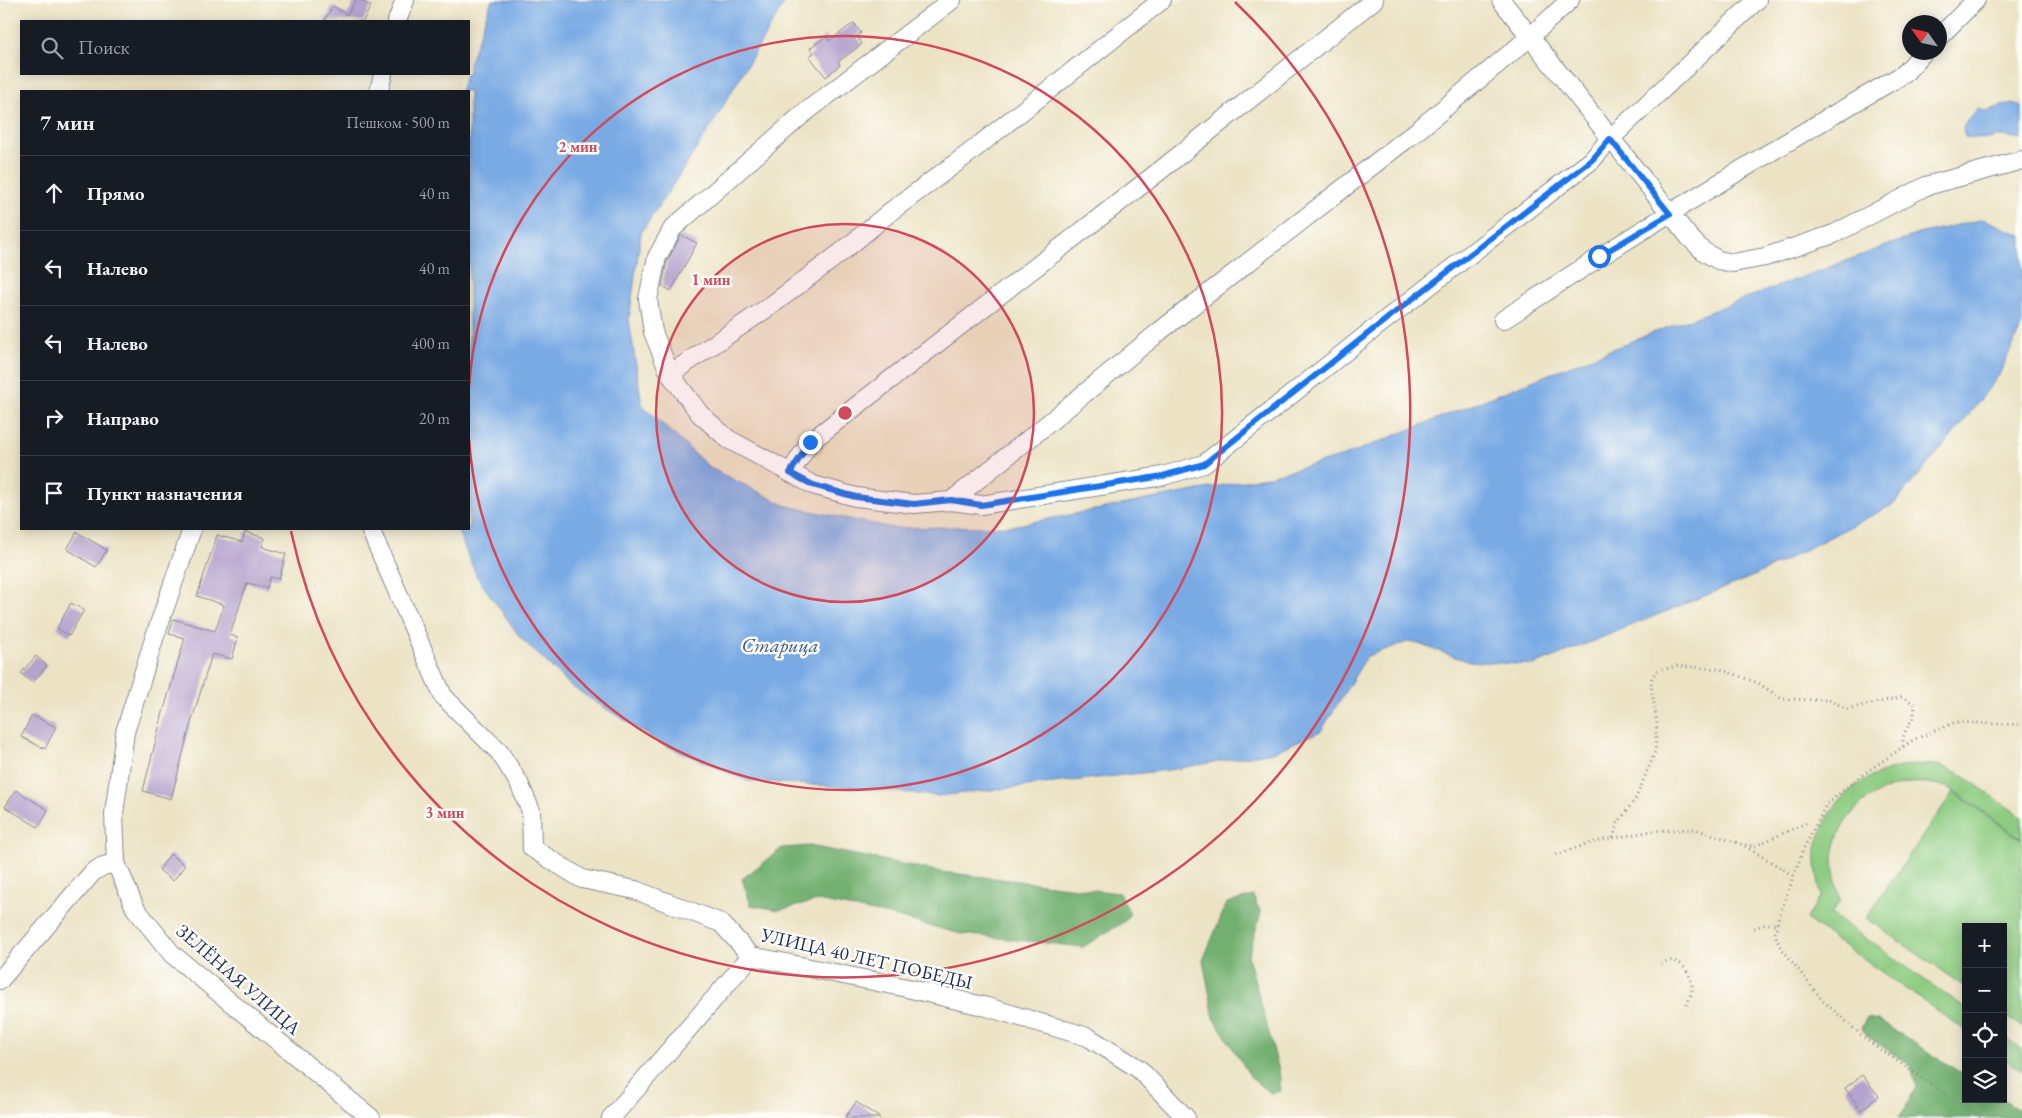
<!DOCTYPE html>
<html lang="ru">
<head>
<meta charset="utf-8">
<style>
	:root { --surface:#171b24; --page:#20242c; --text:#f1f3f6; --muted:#9ea1a6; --line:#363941 }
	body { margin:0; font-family:"EB Garamond",serif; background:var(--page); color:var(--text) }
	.controls { position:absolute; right:15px; bottom:15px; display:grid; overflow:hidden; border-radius:0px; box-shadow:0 2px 12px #0003 }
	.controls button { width:45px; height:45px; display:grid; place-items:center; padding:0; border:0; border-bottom:1px solid var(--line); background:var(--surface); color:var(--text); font:25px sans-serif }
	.compass { position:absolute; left:1902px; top:15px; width:45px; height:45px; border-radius:50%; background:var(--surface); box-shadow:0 2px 12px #0003; rotate:304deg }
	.stop { position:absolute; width:15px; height:15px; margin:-11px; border:4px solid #1a73e8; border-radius:50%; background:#fff }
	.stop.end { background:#1a73e8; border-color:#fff; box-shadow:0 1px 5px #0008 }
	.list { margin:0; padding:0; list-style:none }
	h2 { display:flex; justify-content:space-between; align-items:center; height:65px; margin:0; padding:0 20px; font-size:21px }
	h2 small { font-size:16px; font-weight:400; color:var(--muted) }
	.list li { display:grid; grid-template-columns:32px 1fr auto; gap:15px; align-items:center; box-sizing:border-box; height:75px; padding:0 20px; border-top:1px solid var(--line) }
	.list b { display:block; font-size:19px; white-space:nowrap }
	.list em { font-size:16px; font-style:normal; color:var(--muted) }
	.icon { flex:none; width:28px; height:28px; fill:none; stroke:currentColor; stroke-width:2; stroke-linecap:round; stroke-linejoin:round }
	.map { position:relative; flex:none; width:2022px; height:1118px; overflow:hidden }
	.search { position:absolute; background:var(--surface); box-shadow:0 2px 12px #0003; left:20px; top:20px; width:450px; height:55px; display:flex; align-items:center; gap:12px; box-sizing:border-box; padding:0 18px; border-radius:0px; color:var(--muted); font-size:19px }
	.panel { position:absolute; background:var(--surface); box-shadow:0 2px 12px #0003; left:20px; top:90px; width:450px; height:440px; border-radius:0px }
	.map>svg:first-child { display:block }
	.green { fill:#8ecc81; stroke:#547e70 }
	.forest { fill:#72b06f; stroke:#467066 }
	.water { fill:#79aae4; stroke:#4a6ca1 }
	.building { fill:#b3a3cd }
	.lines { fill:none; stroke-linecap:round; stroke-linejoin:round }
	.minor-casing { stroke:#848991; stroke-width:20 }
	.path { stroke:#848991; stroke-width:3; stroke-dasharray:1 4; stroke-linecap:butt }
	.minor { stroke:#fff; stroke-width:18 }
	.route { stroke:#1a73e8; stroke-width:6 }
	.ring { fill:none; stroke:#d1495b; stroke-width:2.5 }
	.labels { text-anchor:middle; stroke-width:5; stroke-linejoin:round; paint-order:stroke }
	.street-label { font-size:19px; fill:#1b2f5e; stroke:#fdfcf7 }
	.water-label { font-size:20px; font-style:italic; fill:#3c5a8d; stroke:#fdfcf7 }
	.centre { fill:#d1495b; stroke:#fdfcf7; stroke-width:2.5 }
	.ring-label { font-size:15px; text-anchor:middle; font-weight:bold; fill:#d1495b; stroke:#fdfcf7; stroke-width:5; stroke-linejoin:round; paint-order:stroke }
</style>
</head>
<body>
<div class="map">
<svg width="2022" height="1118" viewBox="0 0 2022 1118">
	<rect width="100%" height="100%" fill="#fdfcf7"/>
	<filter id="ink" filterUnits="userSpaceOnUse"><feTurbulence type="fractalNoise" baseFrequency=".02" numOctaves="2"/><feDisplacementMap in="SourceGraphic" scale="10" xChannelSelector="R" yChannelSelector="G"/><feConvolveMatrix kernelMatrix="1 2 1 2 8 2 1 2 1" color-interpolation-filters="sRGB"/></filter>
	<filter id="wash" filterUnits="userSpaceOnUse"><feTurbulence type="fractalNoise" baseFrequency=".0096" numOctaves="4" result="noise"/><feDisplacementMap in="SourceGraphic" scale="20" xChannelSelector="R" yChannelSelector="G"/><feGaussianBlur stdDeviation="1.12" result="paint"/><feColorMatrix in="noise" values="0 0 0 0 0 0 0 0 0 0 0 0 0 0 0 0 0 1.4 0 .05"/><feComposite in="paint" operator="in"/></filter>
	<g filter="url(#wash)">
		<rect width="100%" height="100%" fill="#ece3c4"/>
		<!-- green -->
		<path class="green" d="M1925,764L1942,766L1959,773L2022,817V839L1951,789C1904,769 1843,799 1834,851C1831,867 1837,885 1840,900L1831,914L1966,1009V1031L1806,919L1821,896C1818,881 1815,866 1816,850C1817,840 1822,830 1826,821C1845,783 1884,766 1925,764Z
			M1953,792L2022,840V1027L2003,1014V927H1966V988L1866,918Z
			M2003,1036L2022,1049V1071L2003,1058Z"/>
		<!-- forest -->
		<path class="forest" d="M810,846L942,872L1119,893L1130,913L1125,921L1083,947L961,934L889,915L818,901L779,910L751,905L742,879L782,848Z
			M1253,896L1261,913L1248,956L1279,1070L1281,1091L1270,1093L1252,1079L1214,1018L1203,960L1227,903Z
			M1866,1018L1878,1020L1966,1076V1099H2001L2022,1112V1118H1898L1906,1107L1916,1087L1911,1066L1870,1038L1861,1028Z"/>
		<!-- water -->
		<path class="water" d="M492,0H786L710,128L641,233L629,320L642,405L710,468L787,506L893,528L1012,526L1266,477L1341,457L1650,334L1918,234L1984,219L2022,236V325L1999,375L1961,425L1894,504L1756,575L1534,665L1467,661L1410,641L1367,656L1321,731L1273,752L1168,770L938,796L845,787L748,781L662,744L572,687L520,637L477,577L457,529H469V91H460L466,74H469V64Z
			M2012,103L2022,106V139L2002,136L1988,139L1965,137L1963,128L1968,119L1978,109L1986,111Z"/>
		<g id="blocks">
			<!-- building -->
			<path class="building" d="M356,0H360L371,6L363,21H324L333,6L347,15Z
				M854,23L861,33L857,36L862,44L838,62L840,65L826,77L809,56L814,53L810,48L826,36L829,41Z
				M681,235L697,243L671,291L662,286L667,261Z
				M77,532L107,550L96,567L67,549Z
				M245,532L265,538L262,547L286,554L279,579L270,577L267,588L247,583L230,635L238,638L232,659L212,654L191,723L171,799L143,791L162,716L185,638L169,634L173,619L215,631L224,605L197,596L217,535L242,542Z
				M71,603L84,610L69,636L57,628Z
				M36,656L47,666L32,683L21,673Z
				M32,715L56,727L45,749L21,737Z
				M16,790L48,810L38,827L5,807Z
				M170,854L185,865L173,881L159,870Z
				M1862,1075L1879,1096L1861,1110L1845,1088Z
				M856,1102L880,1118H845Z"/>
		</g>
	</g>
	<g filter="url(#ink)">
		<use href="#blocks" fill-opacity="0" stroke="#848991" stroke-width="1"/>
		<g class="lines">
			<defs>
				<path id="minor" d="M952,0L803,114L673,228L657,257L648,299L653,332L670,374L700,414L728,439L813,485L856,497L914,504L951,501L981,505L1163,476L1204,464L1375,328L1592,160L1610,139L1757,0
					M1501,0L1689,237L1703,251L1718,260L1733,263L1765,257L1834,234L1926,186L2022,160
					M397,21L405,0
					M1940,36L1976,0
					M379,91L383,74
					M1503,320C1634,233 1768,152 1904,74L1924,52
					M670,374L773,304L843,251L890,212L968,154L1162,0
					M790,473L810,442L1157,173L1374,0
					M951,501L1045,426L1160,331L1418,130L1530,37L1570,0
					M192,529L155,636L125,732L114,814L116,863L135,908L172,954L371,1118
					M370,529L443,696L500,753L519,783L531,811L532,848L582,879L635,890L721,923L751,956L907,988L987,1007L1088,1037L1139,1069L1186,1118
					M0,980L93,872L103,866L116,863
					M611,1118L751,956"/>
			</defs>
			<!-- minor casing -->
			<use href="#minor" class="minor-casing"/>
			<!-- path -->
			<path class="path" d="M1613,838L1618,823L1636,798L1655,752L1657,723L1651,685L1652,677L1657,671L1677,666L1720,669L1758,683L1782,699L1830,700L1847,709L1902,697L1915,704C1915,725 1901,728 1903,746
				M1745,846L1794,876
				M1556,855L1593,842L1652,831L1695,829L1744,845L1755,846L1806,823
				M1754,928L1766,924H1777
				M1661,964C1677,953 1692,972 1692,988C1692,994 1688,1001 1686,1007
				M1980,1118L1867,1040L1823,1001L1779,945L1775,933L1779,916L1804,848L1826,805L1858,778L1913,740L1956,722L2022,725"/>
			<!-- minor -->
			<use href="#minor" class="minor"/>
		</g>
	</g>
	<g class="lines" filter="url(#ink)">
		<!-- route -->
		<path class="route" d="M810,442L790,473L813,485L856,497L914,504L951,500L981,505L1163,476L1204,464L1375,328L1592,160L1610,139L1670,214L1599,256"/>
	</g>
	<!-- distance rings -->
	<circle cx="845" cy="413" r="189" fill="#d1495b" fill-opacity=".12"/>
	<g class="ring">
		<circle cx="845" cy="413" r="189"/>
		<path d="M469 387A377 377 0 1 1 469 439"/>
		<path d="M1235 2A566 566 0 1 1 291 531"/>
	</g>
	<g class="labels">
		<!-- street labels -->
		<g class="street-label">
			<text transform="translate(867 958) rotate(13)" y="7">УЛИЦА 40 ЛЕТ ПОБЕДЫ</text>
			<text transform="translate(239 979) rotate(41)" y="7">ЗЕЛЁНАЯ УЛИЦА</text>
		</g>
		<!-- water labels -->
		<g class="water-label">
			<text x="780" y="652">Старица</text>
		</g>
	</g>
	<circle cx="845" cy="413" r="8" class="centre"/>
	<g class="ring-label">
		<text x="578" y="152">2 мин</text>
		<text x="711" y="285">1 мин</text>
		<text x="445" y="818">3 мин</text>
	</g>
</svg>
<div class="controls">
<button>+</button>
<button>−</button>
<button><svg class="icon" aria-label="locate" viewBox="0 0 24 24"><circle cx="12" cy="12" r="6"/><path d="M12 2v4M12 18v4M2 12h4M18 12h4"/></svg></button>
<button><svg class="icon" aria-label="layers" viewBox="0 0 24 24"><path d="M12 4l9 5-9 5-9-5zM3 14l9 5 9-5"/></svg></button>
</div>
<svg class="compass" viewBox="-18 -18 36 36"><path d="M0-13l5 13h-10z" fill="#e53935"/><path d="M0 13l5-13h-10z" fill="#9ea1a6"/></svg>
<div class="stop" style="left:1599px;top:256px"></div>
<div class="stop end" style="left:810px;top:442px"></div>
<div class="search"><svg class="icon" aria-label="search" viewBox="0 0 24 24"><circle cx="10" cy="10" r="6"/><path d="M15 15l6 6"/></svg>Поиск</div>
<section class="panel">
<h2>7 мин<small>Пешком · 500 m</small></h2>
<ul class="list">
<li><svg class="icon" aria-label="ahead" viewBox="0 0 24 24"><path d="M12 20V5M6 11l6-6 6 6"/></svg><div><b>Прямо</b></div><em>40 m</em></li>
<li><svg class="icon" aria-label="left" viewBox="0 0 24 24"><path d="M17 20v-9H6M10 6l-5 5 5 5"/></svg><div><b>Налево</b></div><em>40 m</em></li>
<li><svg class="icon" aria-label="left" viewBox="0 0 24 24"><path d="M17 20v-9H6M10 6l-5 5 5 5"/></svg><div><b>Налево</b></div><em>400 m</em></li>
<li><svg class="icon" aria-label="right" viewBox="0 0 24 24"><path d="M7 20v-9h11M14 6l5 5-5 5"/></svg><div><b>Направо</b></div><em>20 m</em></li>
<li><svg class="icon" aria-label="arrive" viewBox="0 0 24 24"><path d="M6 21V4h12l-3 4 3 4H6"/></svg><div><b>Пункт назначения</b></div></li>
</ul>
</section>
</div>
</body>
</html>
